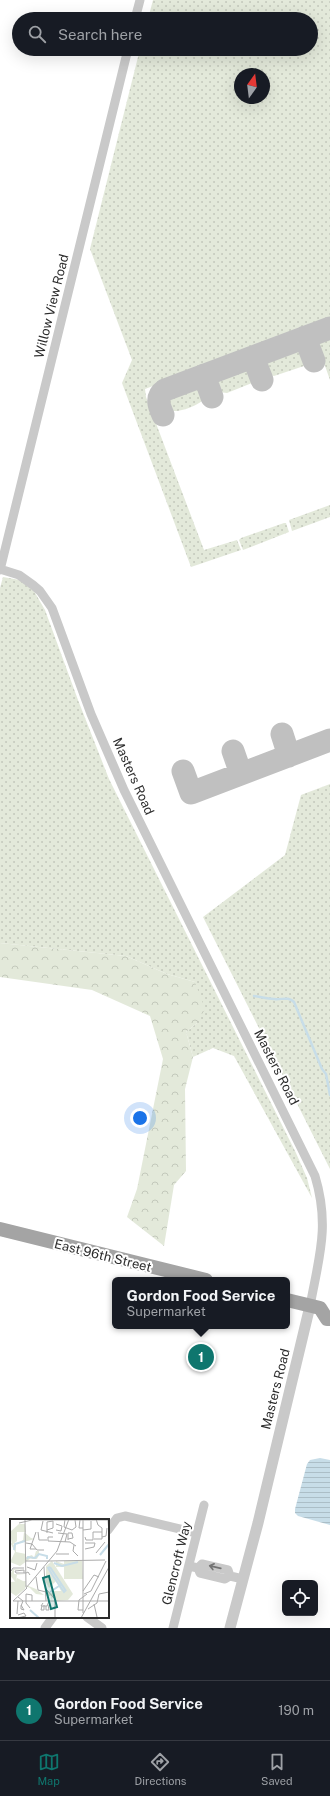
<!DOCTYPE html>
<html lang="en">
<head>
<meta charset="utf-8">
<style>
	:root { --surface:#171b24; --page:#242831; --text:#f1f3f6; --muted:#9ea1a6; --line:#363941; --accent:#0f766e }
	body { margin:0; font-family:"Public Sans",sans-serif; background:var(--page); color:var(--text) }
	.controls { position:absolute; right:12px; bottom:12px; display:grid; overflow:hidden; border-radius:6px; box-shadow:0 4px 16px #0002 }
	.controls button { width:36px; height:36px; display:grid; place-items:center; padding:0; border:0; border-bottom:1px solid var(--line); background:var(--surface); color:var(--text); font:20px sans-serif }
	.compass { position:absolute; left:234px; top:68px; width:36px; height:36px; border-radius:50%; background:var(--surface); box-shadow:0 4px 16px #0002; rotate:14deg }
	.you { position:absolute; left:140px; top:1118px; width:14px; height:14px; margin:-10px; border:3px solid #fff; border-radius:50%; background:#1a73e8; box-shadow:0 0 0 6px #1a73e833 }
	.badge { display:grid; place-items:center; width:26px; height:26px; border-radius:50%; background:var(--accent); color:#fff; font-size:13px; font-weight:700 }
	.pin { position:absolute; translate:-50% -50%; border:2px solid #fff; box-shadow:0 1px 4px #0006 }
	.popup { position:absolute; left:112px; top:1277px; width:178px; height:52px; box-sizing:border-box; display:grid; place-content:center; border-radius:6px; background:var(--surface); filter:drop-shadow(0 1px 3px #0005); font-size:13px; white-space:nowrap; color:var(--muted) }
	.popup b { font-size:15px; color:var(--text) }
	.popup::after { content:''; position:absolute; left:50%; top:100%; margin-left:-8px; border:8px solid transparent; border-top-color:var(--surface) }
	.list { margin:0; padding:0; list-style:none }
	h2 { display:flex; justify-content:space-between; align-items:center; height:52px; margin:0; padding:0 16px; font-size:17px }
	h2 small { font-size:13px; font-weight:400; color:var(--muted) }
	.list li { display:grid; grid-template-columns:26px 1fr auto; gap:12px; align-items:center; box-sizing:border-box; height:60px; padding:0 16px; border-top:1px solid var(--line) }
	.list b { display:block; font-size:15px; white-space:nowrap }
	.list p { margin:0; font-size:13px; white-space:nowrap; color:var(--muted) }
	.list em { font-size:13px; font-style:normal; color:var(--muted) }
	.icon { flex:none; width:22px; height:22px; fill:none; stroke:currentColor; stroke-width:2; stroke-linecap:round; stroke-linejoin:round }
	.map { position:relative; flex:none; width:330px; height:1628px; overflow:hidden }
	.search { position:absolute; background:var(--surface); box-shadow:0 4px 16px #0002; left:12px; right:12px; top:12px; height:44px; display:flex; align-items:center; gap:10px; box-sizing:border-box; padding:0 14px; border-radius:22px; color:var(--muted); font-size:15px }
	.sheet { height:112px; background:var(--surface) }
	nav { display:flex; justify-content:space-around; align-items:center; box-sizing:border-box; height:56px; border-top:1px solid var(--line); background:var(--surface); font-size:11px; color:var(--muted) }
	nav a { display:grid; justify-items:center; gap:2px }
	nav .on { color:var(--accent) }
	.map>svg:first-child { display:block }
	.grass { fill:url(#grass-dots); fill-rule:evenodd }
	.forest { fill:url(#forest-crowns) }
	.water { fill:url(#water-rules) }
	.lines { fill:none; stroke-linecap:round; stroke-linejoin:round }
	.stream { stroke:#c7dde8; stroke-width:2.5 }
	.taxiway { stroke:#c0c0c0; stroke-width:23 }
	.minor { stroke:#c9c9c9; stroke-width:9 }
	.tertiary { stroke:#c9c9c9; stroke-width:11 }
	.primary { stroke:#a4a4a4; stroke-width:14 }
	.oneway { stroke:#737373 }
	.labels { text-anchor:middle; stroke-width:4; stroke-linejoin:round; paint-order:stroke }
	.street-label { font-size:13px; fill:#2c2c2c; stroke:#fff }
	.inset-river { fill:none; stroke:#c7dde8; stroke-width:2 }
	.inset-road { fill:none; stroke:#ababab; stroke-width:1 }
	.view { fill:#0f766e; fill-opacity:0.15; stroke:#0f766e; stroke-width:2 }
	.inset-edge { fill:none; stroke:#2c2c2c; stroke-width:2 }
</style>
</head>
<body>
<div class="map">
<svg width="330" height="1628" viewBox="0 0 330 1628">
	<defs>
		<pattern id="grass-dots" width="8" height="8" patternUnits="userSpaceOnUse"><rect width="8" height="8" fill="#e3e9da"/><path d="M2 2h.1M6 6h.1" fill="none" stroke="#c3c8bb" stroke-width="1.8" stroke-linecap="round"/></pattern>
		<pattern id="forest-crowns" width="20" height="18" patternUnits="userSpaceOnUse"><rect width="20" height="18" fill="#e3e9da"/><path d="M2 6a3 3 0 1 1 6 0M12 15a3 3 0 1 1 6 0" fill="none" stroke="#c3c8bb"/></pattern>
		<pattern id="water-rules" width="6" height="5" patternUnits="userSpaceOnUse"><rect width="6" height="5" fill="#c7dde8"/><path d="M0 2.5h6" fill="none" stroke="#abbec7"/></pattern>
	</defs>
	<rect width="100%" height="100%" fill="#fff"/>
	<!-- grass -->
	<path class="grass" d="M153,0H330V320L145,389L146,397L204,550L237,540L241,550L191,567L122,383L132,360L90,249L140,49H311V19H148ZM240,74H264V98H240Z
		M330,337V380L318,346L322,340Z
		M298,349L302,351L305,359L304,366L274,376L268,374L265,367L266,361Z
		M243,369L250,372L253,379L252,383L227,393L219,392L216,384L217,379Z
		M194,388L201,389L204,399C199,405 178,414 170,410L167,403L170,396Z
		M330,505V517L292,531L289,520Z
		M284,523H286L289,532L243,550L239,540L241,538Z
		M3,577L20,580L34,591L45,610L78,700L109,779L296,1153L307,1178L312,1198L234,1056L213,1048L193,1057L186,1032L197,1023L195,982L167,974L126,956L0,943V588Z
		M330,784V1169L203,917L285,855L301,795Z"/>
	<!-- forest -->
	<path class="forest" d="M0,943L126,956L167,974L195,982L205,1009L197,1023L186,1032L193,1057L185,1089L186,1171L174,1185L164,1246L127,1217L137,1189L163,1059L150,1016L92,990L0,977Z"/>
	<!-- water -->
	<path class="water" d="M320,1458L330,1460V1525L298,1516L295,1513V1509L307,1464L310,1460Z"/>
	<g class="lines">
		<!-- stream -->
		<path class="stream" d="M254,996C261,997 268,999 274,999C282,1000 288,996 294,1002L322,1069L326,1074L330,1095"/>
		<!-- taxiway -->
		<path class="taxiway" d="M305,337L314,361
			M253,357L262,380
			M204,375L212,397
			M163,415C159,406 155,397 165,390L330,328
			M282,734L289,756
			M233,751L241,774
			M183,771L191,793L330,740"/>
		<!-- minor -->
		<path class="minor" d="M135,19L140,0
			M0,569L19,575L33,585L40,591L52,608L91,714L124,790L315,1176C330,1226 319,1257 310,1306
			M0,570L128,49
			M108,1530L117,1518L125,1516L197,1533
			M189,1566L198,1568L200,1573L225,1579L230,1576L243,1579
			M198,1568L202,1564L228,1570L230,1576
			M87,1617L102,1628
			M45,1628L53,1617
			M173,1628L204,1505"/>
		<!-- tertiary -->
		<path class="tertiary" d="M230,1628L258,1523L310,1306"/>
		<!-- primary -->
		<path class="primary" d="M0,1229L206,1280
			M287,1300L320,1308L327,1319H330"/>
	</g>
	<!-- one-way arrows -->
	<defs><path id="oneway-shaft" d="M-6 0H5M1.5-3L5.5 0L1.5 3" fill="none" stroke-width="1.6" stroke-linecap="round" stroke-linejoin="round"/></defs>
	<use class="oneway" href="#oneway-shaft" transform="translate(215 1567) rotate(-167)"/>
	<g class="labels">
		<!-- street labels -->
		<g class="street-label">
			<text transform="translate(51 306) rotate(-76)" y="5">Willow View Road</text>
			<text transform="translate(134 776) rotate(66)" y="5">Masters Road</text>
			<text transform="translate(277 1067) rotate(63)" y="5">Masters Road</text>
			<text transform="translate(103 1255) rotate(14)" y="5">East 96th Street</text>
			<text transform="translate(275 1389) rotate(-76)" y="5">Masters Road</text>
			<text transform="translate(176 1563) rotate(-76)" y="5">Glencroft Way</text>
		</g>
	</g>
	<!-- overview -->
	<g transform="translate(10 1519)">
		<rect width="99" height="99" fill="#fff"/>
		<path d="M42,42L63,75L58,81L46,82L40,76L37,77L36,70L41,75L43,72H51L46,62L39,69L36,63V47Z" fill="#e3e9da"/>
		<path d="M14,13L21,19L25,20L6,25V33L16,35V38L22,36L24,39L26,32H29V36L27,40H22L21,39L10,47L0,43L5,33L0,23L4,26L13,21ZM3,50H14L4,51V55L15,56H7L6,62L7,59L13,62L16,66L26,70L34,76H40L42,78V82L41,77L26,75L20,69L6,64L0,56Z" fill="#e3e9da"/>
		<path d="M16,62L15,70L6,77L0,73V63Z" fill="#e3e9da"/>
		<path d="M9,5H15L16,13H7V22L2,26L0,13ZM46,42L54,45V42H72L73,60H54V48H46Z" fill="#e3e9da"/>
		<path class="inset-river" d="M4,31L5,25L15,22M90,36L99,25M17,40L18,38L25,39L29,35L37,37V40M44,44L52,47L68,43M40,48L38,49L43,57L54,73L56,71M40,48L56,72M40,73L52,65M20,91L29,99"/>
		<path class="inset-road" d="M55,0L54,8L62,11L66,8L65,1M15,1L16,68M70,1L69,9H73M98,1L99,14M33,2L31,11L43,14M9,4L22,1H99M46,5L52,7L51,12L46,11M37,11L43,9V2L37,3V14M73,11L81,10V2M26,13L20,30H26M28,13L29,21H37M48,14L57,15L55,23M43,18H38V22L60,23L66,27M75,18L76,21H83V13H92M92,18L96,17L97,9M58,20L63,19L62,14H58V21M84,20H92V9L88,6L86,0M16,24L22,25L27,31H34M75,24H85L84,28L75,30M64,26L63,32L68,37M86,34L95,23M46,35H59M16,42H39M39,42L95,41M17,48L25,51L27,44M34,48L36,82M1,52L3,49H14M14,54V51L5,52L6,54H16L18,53L20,56M26,58L28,71L36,73M16,69L47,32L59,0M36,70L45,80V99M73,72L84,56L89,58M74,75L81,72L96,42M8,78L13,82L11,87V90L14,91L11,86M3,82H99M3,82L17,69M33,84L31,87H37L39,82M84,85L87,98M32,87L31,91H34V86M36,87V91H39L38,86M20,89L16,84V75L22,76V82M78,90L87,84L89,75L99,73M73,91H68L69,81L77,75M73,94V1M7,95L8,82M7,99L16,97L14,94L8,96M71,99L99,48"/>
		<path class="view" d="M39,57L47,88L41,90L33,59Z"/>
		<rect width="99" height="99" class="inset-edge"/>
	</g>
</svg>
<div class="controls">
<button><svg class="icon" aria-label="locate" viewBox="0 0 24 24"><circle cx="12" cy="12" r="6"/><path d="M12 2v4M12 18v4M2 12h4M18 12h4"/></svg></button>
</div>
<svg class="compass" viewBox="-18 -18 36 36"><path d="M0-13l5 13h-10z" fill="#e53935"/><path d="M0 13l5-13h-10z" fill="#9ea1a6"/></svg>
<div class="you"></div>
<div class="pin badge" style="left:201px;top:1357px">1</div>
<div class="popup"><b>Gordon Food Service</b>Supermarket</div>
<div class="search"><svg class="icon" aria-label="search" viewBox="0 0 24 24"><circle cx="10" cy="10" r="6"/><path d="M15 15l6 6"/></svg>Search here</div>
</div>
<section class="sheet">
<h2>Nearby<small></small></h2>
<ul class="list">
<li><span class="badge">1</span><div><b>Gordon Food Service</b><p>Supermarket</p></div><em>190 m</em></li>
</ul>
</section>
<nav>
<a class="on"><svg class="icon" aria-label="map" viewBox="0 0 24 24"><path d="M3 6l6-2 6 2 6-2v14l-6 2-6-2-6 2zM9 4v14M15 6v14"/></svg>Map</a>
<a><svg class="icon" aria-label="directions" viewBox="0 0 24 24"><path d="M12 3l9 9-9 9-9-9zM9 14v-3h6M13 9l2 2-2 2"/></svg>Directions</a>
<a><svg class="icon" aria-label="saved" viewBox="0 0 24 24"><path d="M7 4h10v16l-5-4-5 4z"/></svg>Saved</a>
</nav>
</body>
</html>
